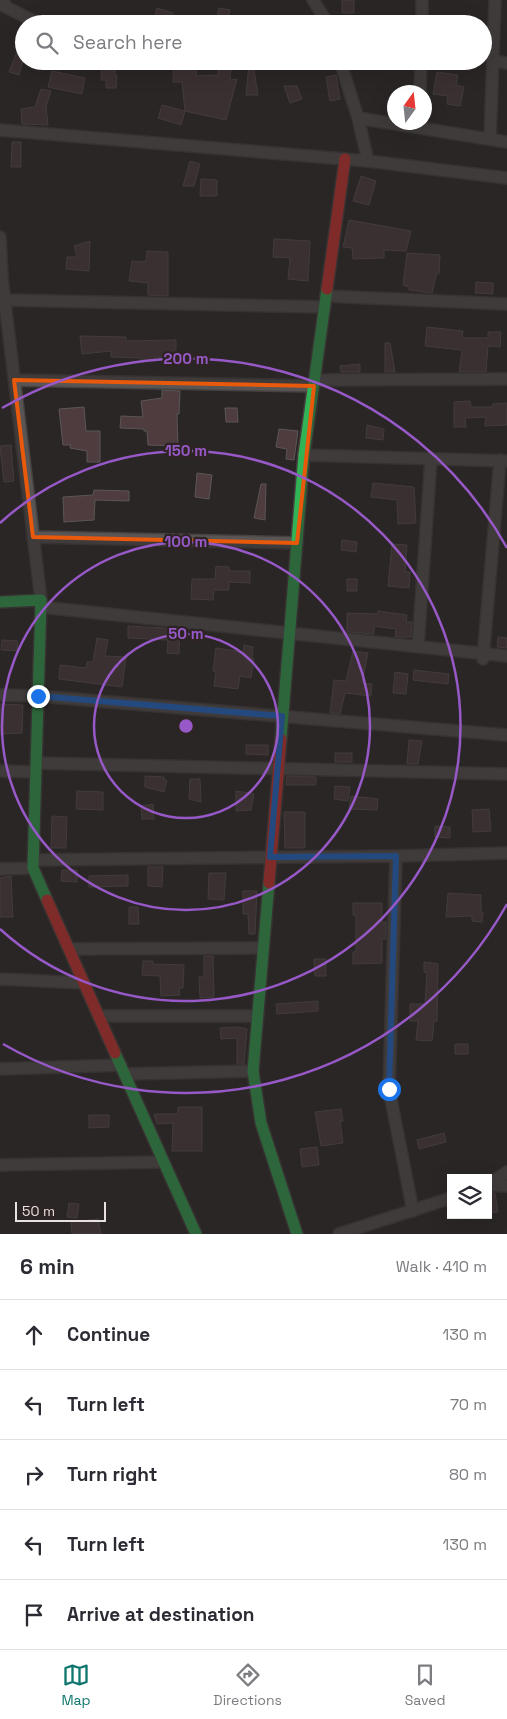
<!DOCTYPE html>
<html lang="en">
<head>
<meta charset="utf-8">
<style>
	:root { --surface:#fff; --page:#f7f7f7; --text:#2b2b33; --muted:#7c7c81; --line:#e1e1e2; --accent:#0f766e }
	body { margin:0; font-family:"Space Grotesk",sans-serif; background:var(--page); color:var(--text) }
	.controls { position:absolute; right:15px; bottom:15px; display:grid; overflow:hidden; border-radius:0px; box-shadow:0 5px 20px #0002 }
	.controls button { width:45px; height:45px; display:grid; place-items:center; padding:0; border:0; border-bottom:1px solid var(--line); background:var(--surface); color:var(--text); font:25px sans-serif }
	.compass { position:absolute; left:387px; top:85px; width:45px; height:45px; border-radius:50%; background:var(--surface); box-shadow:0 5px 20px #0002; rotate:15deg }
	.scale { position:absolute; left:15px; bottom:12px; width:91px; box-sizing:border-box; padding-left:5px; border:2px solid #e8e1e0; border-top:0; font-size:14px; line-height:18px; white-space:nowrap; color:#e8e1e0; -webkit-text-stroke:4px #2e2423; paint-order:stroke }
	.stop { position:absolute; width:15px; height:15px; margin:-11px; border:4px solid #1a73e8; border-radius:50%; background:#fff }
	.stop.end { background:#1a73e8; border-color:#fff; box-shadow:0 1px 5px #0008 }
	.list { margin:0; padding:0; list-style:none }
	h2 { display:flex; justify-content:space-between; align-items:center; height:65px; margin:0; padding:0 20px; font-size:21px }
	h2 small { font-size:16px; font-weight:400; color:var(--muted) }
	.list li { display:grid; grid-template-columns:32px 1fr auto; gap:15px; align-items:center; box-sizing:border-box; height:70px; padding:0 20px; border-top:1px solid var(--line) }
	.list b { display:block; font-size:19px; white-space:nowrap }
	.list em { font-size:16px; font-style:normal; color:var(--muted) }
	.icon { flex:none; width:28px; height:28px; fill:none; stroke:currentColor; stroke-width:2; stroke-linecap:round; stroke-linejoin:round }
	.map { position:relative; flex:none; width:507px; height:1234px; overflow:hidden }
	.search { position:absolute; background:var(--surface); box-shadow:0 5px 20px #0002; left:15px; right:15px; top:15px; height:55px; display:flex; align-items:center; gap:12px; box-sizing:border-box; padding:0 18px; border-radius:28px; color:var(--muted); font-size:19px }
	.sheet { height:415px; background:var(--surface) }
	nav { display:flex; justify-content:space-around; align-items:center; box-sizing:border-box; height:70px; border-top:1px solid var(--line); background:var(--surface); font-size:14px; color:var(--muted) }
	nav a { display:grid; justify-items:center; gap:2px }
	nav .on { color:var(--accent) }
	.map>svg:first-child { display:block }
	.building { fill:#4f3c3e; stroke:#5b5656 }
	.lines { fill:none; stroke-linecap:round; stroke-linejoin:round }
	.street-casing { stroke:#464241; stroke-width:14 }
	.fast-casing { stroke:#464241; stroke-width:14 }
	.jam-casing { stroke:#464241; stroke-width:14 }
	.street { stroke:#595554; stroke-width:11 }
	.fast { stroke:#30b455; stroke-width:11 }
	.jam { stroke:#e5322d; stroke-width:11 }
	.route { stroke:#1a73e8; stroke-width:6 }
	.marked { fill:none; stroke:#e8590c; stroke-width:4; stroke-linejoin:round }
	.ring { fill:none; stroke:#9659c7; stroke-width:2.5 }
	.centre { fill:#9659c7; stroke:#2e2423; stroke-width:2.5 }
	.ring-label { font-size:15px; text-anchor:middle; font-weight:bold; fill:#9659c7; stroke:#2e2423; stroke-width:4.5; stroke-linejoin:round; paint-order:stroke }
</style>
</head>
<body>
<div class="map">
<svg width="507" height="1234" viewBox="0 0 507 1234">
	<rect width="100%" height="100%" fill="#2b2626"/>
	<!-- building -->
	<path class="building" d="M342,0H354V13H342Z
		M157,8L173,13L170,24H153Z
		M219,8L230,10L227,24H215Z
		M16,54L24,57L19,75L9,72Z
		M102,61H115V75H117L116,88H106V80H101Z
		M174,61H197L196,76L218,75V65H231L230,80L237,79L226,120L185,111L182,82H173Z
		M249,64H253L258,95H246Z
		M52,71L85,78L82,94L48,87Z
		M437,72L458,75L456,85L464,87L460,106L447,104L448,96L433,94Z
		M336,75L340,99L330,101L326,77Z
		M284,86H297L302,99L290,103Z
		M41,89L51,91L46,107L48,125L22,124L21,109L35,107Z
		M162,105L185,111L181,125L158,118Z
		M12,142H21V167H11Z
		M190,161L200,164L194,186H183Z
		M361,176L376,181L369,205L353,201Z
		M201,179L217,180V196H200Z
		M349,220L411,231L406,251L384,250V258L353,259L352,248L343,247Z
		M274,239L310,241L308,281L288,279L290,258L273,257Z
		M90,241L89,271L66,269L67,257H77L74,246Z
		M147,251L168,252V296L148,295V283L129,281L132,261L144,262V261H146Z
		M407,253L440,255L439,274L437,273L432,293L409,290V287L403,285Z
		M476,282L493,283V294L475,293Z
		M427,327L463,331L462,338H488V332H501L500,347L488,346L486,372H459L462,350L425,346Z
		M80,336L126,337V341L176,340V359L155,357V360L141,361V358L111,357V351L82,354Z
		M385,343H390L395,372H385Z
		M360,364V372H341L340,366Z
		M162,390L180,391L179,414H177L178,446L148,445L147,431H144V429L120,428L121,416L143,417L141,401L162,398Z
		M470,401L471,407H492L493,404L507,403V425L485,426L486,417L465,418L466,427H454V402Z
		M84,407L86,431H100V462H87V451L70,448L71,445H63L59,409Z
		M225,408H237L238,422H226Z
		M367,425L384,429L383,440L366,438Z
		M279,429L298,431L294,460L286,459L287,449L276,447Z
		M11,445L14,481L4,482L0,446Z
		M197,473L212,475L209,499L195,497Z
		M373,483L414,487L416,523L398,524L397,500L371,497Z
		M261,484H266L265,520L254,518Z
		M94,490L129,491V501L95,500L94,520L64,522L63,497L93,495Z
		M342,540L357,542L356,552L341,550Z
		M392,544L407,545L405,572H410L409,588L388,586Z
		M216,566L229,567V571H250V583L229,582V590H214L213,600L191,599L192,579H215Z
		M347,579H357V591H347Z
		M378,611L407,615L406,622H412L411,637H395L396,629L374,626V634L347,632V613L377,614Z
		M128,626L180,629L179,654L167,653L168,640L128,638Z
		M498,637L507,638V648L497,647Z
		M97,638L108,640L105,656L126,657L122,687L59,679L60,665L86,668L87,662H93Z
		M2,640L18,641L17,651L1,650Z
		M244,645L253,647L252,658L254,659L251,678L240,676L238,689L214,686L216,672L213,671L216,648L243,652Z
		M353,651L368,653L362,683L372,684L371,696L345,693L340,714L330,713L334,680L346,681Z
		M414,670L449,674L448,684L413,680Z
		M395,672L408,674L406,694L393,693Z
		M0,704L23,705L22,733L0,734Z
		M409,740L422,741L418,764H407Z
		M246,745H268V755L246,754Z
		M335,753H352V762H335Z
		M145,776L164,777V780H167L164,792L145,787Z
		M287,776L316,777V785H286Z
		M190,779H200L201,802L189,799Z
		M335,786L350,787L348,801L334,799Z
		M77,791L103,792V810L76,809Z
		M236,791L254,794L251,810L236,811Z
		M351,796L378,799L377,810L349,809Z
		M153,804L154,819H142L141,806Z
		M489,809L491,831L473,832L472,810Z
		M284,812H305V848H285Z
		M52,816L67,817L66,848H51Z
		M435,826L450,827V838L435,837Z
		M148,867H163L162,887L148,886Z
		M62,870H77V882L61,881Z
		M209,873H226L224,900L208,899Z
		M128,875V886L89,887V876Z
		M11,876L13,917H0V878Z
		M243,891H257L255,934H249L248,914H243Z
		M448,893L481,895V912H483L482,922L472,921V916L446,917Z
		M353,903H382V922H386V939H382V963L353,964V952H356V915H353Z
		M129,907H138L139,924H129Z
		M204,956H213L214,997L200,998L199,977H204Z
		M314,959H326V976H315Z
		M143,961H153V964L184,965L183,988H179L180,995L161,996L160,976L142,975Z
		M424,962L438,964L437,1021H434L432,1041L416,1040L418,1021H410V1004H425L427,973L424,972Z
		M318,1001V1011L277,1014L276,1004Z
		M238,1027L247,1029L244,1064H237V1038L221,1039L220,1028Z
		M455,1044H468V1054H455Z
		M178,1107H202V1151H172L173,1123L157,1124L154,1114H178Z
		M341,1109L343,1121H340L343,1143L321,1146L315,1112Z
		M89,1115H109V1127L89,1128Z
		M444,1133L446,1142L419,1149L417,1140Z
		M317,1147L319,1165L302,1167L300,1149Z
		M488,1193H495L498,1212L488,1213Z
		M69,1203L79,1204L77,1218L67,1217Z
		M98,1219L101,1234H72L71,1222Z"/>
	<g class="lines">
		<defs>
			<path id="street" d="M4,0L2,5L39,24
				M313,0L328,24
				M422,24V0
				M340,61L358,118L368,161
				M493,61L507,63
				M420,92L421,61
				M358,118L507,142
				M0,130L368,161L507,178
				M490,139L495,0
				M0,237L2,278L41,600
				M326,296L507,304
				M5,300L325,307
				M14,380L314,386
				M315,380L507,379
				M304,455L507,461
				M33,537L297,543
				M41,607L507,656
				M418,646L431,458
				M483,659L500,460
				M0,695L38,696L507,735
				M36,763L507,774
				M0,771L35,772
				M396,856L389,1089L413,1211
				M33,860L396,856L507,853
				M0,869L33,868
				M69,949L262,948
				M0,979L84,983
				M99,1016H257
				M0,1069L121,1065
				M125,1074L253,1071
				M0,1165L164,1162
				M488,1185L507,1172
				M488,1185L507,1186
				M339,1234L451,1198"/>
			<path id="fast" d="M0,602L41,600L33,868L47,900
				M281,739L304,455L327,289
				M269,883L253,1071L261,1123L297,1234
				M115,1053L196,1234"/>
			<path id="jam" d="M327,289L345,159
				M269,883L281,739
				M47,900L115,1053"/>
		</defs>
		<!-- street casing -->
		<use href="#street" class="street-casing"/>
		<!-- fast casing -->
		<use href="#fast" class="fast-casing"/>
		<!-- jam casing -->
		<use href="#jam" class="jam-casing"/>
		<!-- street -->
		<use href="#street" class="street"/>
		<!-- fast -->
		<use href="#fast" class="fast"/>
		<!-- jam -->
		<use href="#jam" class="jam"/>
	</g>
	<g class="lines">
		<!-- route -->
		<path class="route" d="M38,696L282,716L270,857L396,856L389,1089"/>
	</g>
	<!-- marked area -->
	<path d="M0 0H507V1234H0ZM14,380L314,386L297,543L33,537Z" fill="#2b2626" fill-opacity=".55" fill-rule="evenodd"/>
	<path class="marked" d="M14,380L314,386L297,543L33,537Z"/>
	<!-- distance rings -->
	<g class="ring">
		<circle cx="186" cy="726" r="92"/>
		<circle cx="186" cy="726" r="184"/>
		<path d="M0 523A275 275 0 1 1 0 929"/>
		<path d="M507 904A367 367 0 0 1 3 1044M2 408A367 367 0 0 1 507 548"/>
	</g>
	<circle cx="186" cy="726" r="8" class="centre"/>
	<g class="ring-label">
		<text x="186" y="364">200 m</text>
		<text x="186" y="456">150 m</text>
		<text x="186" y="547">100 m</text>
		<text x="186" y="639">50 m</text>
	</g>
</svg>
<div class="controls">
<button><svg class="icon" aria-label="layers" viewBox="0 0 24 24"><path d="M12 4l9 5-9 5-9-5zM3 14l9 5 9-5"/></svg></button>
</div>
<svg class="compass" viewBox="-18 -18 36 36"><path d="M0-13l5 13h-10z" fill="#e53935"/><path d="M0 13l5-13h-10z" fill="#7c7c81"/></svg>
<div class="scale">50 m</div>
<div class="stop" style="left:389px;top:1089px"></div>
<div class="stop end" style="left:38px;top:696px"></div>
<div class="search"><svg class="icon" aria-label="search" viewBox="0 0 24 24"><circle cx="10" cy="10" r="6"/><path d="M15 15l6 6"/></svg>Search here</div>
</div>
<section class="sheet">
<h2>6 min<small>Walk · 410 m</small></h2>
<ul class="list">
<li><svg class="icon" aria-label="ahead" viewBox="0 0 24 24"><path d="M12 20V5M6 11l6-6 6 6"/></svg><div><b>Continue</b></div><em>130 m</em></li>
<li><svg class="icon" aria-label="left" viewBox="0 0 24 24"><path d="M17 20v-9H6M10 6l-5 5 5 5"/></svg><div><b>Turn left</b></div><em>70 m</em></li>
<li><svg class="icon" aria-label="right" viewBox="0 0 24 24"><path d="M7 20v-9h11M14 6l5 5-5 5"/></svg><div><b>Turn right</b></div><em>80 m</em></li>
<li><svg class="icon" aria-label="left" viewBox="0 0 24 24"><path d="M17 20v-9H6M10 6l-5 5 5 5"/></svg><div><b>Turn left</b></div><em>130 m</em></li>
<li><svg class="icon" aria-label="arrive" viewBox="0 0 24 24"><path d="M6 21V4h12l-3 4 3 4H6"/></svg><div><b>Arrive at destination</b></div></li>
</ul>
</section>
<nav>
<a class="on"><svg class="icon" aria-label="map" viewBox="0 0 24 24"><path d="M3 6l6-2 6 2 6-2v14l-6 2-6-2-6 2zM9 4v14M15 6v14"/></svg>Map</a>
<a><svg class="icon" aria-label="directions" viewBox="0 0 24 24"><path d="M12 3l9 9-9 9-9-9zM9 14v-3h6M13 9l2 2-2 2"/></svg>Directions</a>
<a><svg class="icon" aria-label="saved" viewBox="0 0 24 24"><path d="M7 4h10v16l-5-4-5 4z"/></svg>Saved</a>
</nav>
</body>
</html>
